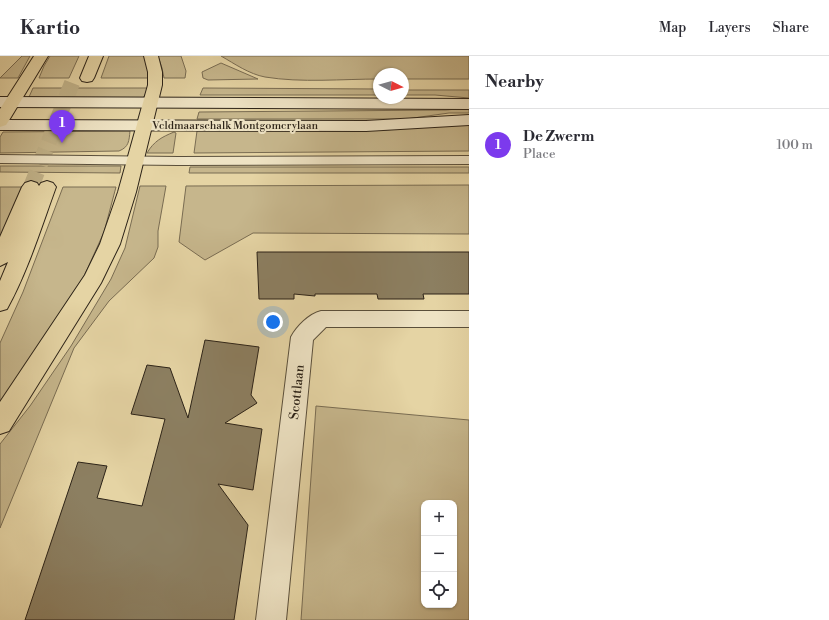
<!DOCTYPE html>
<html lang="en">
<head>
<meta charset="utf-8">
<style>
	:root { --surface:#fff; --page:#f7f7f7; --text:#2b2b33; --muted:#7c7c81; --line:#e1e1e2; --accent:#7c3aed }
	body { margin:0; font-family:"Libre Bodoni",serif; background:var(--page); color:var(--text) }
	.controls { position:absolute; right:12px; bottom:12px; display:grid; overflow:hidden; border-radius:8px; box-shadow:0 1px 3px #0004 }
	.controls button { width:36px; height:36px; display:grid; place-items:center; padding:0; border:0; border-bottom:1px solid var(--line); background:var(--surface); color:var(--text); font:20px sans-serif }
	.compass { position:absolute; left:373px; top:12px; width:36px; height:36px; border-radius:50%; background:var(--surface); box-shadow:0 1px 3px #0004; rotate:96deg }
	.you { position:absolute; left:273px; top:266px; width:14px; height:14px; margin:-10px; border:3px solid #fff; border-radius:50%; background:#1a73e8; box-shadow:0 0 0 6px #1a73e833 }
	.badge { display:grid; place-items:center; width:26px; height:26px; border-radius:50%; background:var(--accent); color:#fff; font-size:13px; font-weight:700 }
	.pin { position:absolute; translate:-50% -33px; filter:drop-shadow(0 1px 2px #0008) }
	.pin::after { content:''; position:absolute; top:21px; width:14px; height:12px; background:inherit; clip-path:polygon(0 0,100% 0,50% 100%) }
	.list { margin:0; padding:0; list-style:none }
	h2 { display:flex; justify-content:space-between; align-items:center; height:52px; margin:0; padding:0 16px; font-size:17px }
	h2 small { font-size:13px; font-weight:400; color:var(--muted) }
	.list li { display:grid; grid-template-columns:26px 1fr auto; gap:12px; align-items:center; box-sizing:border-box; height:72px; padding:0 16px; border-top:1px solid var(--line) }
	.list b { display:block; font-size:15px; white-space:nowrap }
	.list p { margin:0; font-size:13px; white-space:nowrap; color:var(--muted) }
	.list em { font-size:13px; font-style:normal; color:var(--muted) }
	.icon { flex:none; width:22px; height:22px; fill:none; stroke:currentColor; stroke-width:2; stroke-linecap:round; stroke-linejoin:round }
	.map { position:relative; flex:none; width:469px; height:564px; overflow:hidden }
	header { display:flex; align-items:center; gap:24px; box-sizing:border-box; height:56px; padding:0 20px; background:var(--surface); border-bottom:1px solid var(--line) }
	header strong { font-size:19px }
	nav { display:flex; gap:22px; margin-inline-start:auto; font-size:14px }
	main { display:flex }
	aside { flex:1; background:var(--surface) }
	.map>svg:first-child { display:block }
	.green { fill:#c6b68c; stroke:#796c52; fill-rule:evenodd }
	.building { fill:#8c7f61; stroke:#2c2318 }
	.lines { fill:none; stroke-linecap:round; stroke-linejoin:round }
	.primary-tunnel { stroke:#c0b188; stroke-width:16; stroke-dasharray:16 8; stroke-linecap:butt }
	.service-casing { stroke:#5a4f3b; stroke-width:2 }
	.minor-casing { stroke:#5a4f3b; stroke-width:2 }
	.secondary-casing { stroke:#2c2318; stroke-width:2 }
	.primary-casing { stroke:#2c2318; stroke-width:2 }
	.service { fill:#eee3c4; fill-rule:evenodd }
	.minor { fill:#eee3c4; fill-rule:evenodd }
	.secondary { fill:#eee3c4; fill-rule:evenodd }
	.primary { fill:#e5d4a4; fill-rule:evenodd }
	.labels { text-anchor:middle; stroke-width:4; stroke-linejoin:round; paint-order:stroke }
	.far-street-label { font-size:11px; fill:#2c2318; stroke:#eee3c4 }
	.street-label { font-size:13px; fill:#2c2318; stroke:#eee3c4 }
</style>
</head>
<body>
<header>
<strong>Kartio</strong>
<nav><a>Map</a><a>Layers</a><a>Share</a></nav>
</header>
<main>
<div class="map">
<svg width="469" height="564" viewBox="0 0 469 564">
	<rect width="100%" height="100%" fill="#e5d4a4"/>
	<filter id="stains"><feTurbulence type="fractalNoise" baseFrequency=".005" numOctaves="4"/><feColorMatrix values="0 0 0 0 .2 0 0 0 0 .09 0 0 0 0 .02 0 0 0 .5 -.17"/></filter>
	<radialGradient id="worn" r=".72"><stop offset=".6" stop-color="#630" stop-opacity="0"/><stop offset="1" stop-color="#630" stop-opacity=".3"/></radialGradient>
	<!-- green -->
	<path class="green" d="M22,0H30L18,22H0Z
		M50,0H79L69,22H39L44,10Z
		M109,0H147L150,22H101Z
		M158,0H181L186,15L185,22H164L162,12Z
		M221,0H469V23H403V18H379V23C343,23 301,27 265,21C249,18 235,8 221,0Z
		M221,7L258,23L208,24L203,22L202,16Z
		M33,32H149L142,44L29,41Z
		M203,32L379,33V39H200Z
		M403,34H469V42L435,39H403Z
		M469,52V57H449L406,63H197L199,56L446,54Z
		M469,66V95L194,97L197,75L386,74Z
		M130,75C129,85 129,91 119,95L0,97V81L3,76Z
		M174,76L176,77L173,97H147C154,85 162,81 174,76Z
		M0,110H121L120,117L0,116Z
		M190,111H469V117H189Z
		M469,129V178L253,177L205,204L179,186L186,130Z
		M140,130H166L158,175V191L154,202L109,245L74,292L0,472V388L30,350L71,290L111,223L125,192Z
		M0,131H25L0,188Z
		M63,131H116L104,176L81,227L0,348V287L23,236Z
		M316,350L469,364V564H301ZM424,447H454V549H424Z"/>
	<!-- building -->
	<path class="building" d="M257,196H469V238H423L424,243H378L377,238H315V240L294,238V243H259Z
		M205,284L259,291L251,339L257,347L225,367L262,373L253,434L218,428L248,469L234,564H25L78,406L107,410L97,442L142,450L165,363L131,358L147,309L170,312L188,362Z"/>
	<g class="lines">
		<!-- primary-tunnel -->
		<path class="primary-tunnel" d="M31,131L74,22"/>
		<defs>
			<path id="service" d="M0,99L178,101L469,100V108L178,109L0,107Z"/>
			<path id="minor" d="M321,255H469V271H326L313,284L286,564H256L291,281C297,270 309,258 321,255Z"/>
			<path id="secondary" d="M0,41L469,43V53L0,51Z
				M469,59V69L366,75L0,74V64L366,65Z"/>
			<path id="primary" d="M34,0H48L8,66L6,69L0,71V53Z
				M89,0H103L94,22L92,25L87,26L82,25L80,22Z
				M144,0H158L162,16V29L136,136L120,188L101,227L9,375L0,378V346L85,219L100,188L118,136L148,29V16Z
				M31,125L37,127L39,130L41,127L47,125L53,127L56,131C41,172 28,215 7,253L0,255V225L8,206L0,210V181L22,131L25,127Z"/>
		</defs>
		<!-- service casing -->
		<use href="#service" class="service-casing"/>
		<!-- minor casing -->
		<use href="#minor" class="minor-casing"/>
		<!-- secondary casing -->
		<use href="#secondary" class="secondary-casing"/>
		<!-- primary casing -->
		<use href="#primary" class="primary-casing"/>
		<!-- service -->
		<use href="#service" class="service"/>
		<!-- minor -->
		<use href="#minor" class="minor"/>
		<!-- secondary -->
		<use href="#secondary" class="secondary"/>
		<!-- primary -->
		<use href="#primary" class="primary"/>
	</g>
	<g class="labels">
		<!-- far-street labels -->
		<g class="far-street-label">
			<text x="235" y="73">Veldmaarschalk Montgomerylaan</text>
		</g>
		<!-- street labels -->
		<g class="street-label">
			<text transform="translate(296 336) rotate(-84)" y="5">Scottlaan</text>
		</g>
	</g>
	<rect width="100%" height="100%" filter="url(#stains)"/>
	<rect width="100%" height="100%" fill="url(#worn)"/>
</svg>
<div class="controls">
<button>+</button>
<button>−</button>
<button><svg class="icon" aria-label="locate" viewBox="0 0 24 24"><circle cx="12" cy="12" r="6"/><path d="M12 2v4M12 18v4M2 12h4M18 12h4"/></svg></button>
</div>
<svg class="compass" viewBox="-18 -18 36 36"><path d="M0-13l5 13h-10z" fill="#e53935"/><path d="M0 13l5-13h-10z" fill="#7c7c81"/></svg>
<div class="you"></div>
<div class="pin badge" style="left:62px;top:87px">1</div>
</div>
<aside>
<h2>Nearby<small></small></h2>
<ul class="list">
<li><span class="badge">1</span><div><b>De Zwerm</b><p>Place</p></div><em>100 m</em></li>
</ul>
</aside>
</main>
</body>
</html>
